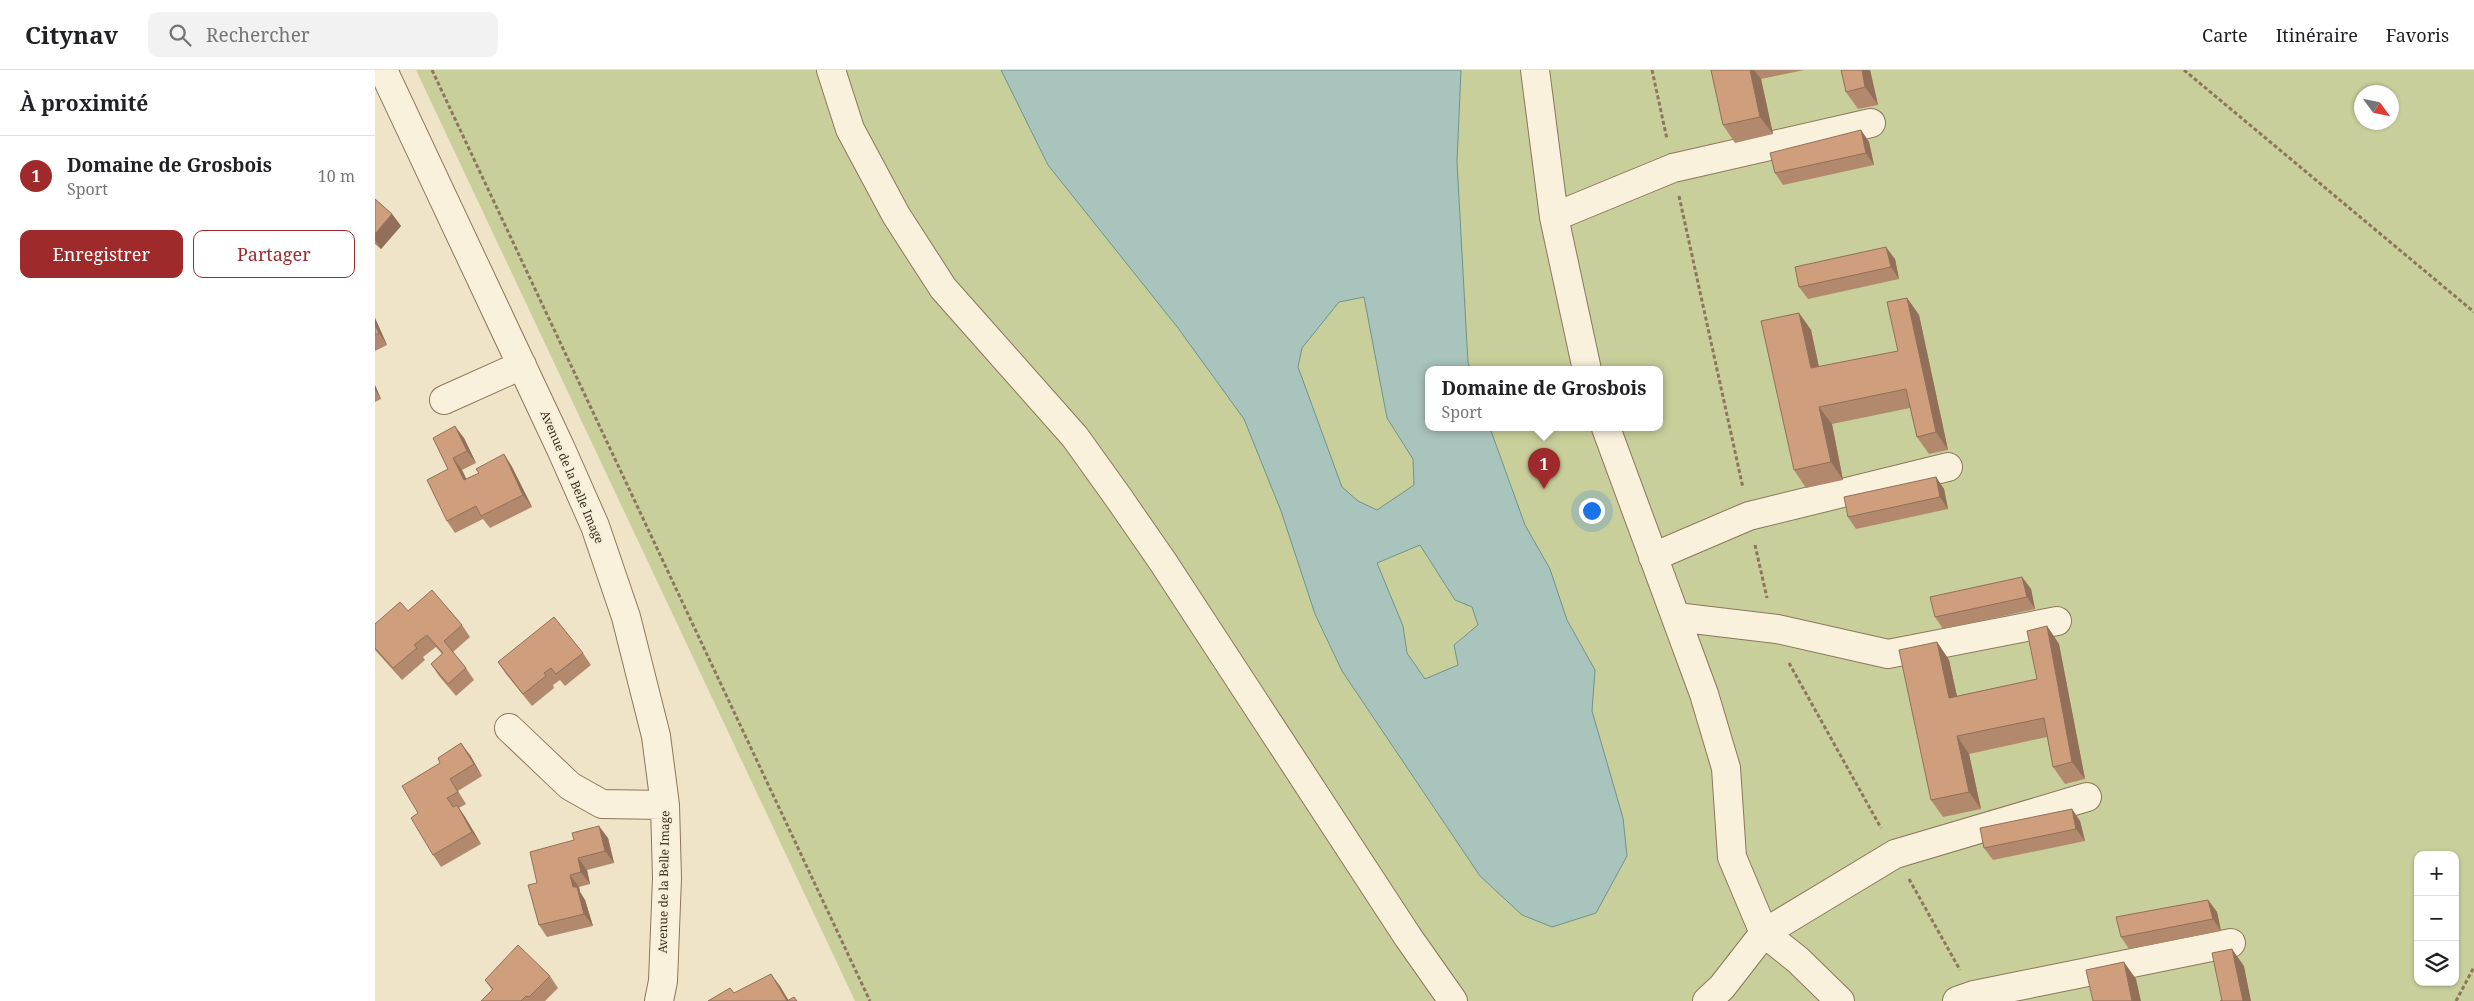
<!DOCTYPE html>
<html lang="fr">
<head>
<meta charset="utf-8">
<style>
	:root { --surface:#fff; --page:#f2f2f2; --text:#202124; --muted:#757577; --line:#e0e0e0; --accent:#9e2a2b }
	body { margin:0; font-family:"Noto Serif",serif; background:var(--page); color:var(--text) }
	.controls { position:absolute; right:15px; bottom:15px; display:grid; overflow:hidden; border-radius:10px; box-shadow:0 1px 4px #0004 }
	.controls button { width:45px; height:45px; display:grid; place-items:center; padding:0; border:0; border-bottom:1px solid var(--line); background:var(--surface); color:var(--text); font:25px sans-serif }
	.compass { position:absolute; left:1979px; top:15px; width:45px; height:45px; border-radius:50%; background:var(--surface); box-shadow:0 1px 4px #0004; rotate:123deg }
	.you { position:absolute; left:1216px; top:440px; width:18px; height:18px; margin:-12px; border:4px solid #fff; border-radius:50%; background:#1a73e8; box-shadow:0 0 0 8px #1a73e833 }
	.badge { display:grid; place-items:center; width:32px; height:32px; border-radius:50%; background:var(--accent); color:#fff; font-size:16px; font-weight:700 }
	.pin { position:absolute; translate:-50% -41px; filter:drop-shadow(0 1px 2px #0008) }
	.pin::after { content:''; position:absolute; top:26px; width:18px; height:15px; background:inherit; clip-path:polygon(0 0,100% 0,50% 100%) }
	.popup { position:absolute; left:1050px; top:296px; width:238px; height:65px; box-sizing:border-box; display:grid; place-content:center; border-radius:10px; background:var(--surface); filter:drop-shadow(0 1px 4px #0005); font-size:16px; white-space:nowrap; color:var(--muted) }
	.popup b { font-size:19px; color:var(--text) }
	.popup::after { content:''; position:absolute; left:50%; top:100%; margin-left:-10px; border:10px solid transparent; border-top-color:var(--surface) }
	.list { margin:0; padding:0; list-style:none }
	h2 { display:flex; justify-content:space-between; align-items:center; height:65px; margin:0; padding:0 20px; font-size:21px }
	h2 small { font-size:16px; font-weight:400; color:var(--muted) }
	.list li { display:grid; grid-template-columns:32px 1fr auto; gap:15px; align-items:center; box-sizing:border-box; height:80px; padding:0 20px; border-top:1px solid var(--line) }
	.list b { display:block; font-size:19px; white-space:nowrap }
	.list p { margin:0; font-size:16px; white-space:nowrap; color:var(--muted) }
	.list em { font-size:16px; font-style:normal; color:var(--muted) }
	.actions { display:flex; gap:10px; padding:15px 20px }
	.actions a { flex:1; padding:11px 0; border:1px solid var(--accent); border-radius:10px; text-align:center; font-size:18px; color:var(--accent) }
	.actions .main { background:var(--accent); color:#fff }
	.icon { flex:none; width:28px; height:28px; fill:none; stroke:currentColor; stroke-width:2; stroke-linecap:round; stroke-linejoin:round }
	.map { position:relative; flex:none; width:2099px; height:931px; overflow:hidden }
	header { display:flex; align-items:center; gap:30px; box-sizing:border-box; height:70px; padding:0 25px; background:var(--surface); border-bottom:1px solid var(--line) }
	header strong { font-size:24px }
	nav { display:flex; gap:28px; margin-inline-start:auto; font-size:18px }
	.search { width:350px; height:45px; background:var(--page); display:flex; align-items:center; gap:12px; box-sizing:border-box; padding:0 18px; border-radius:10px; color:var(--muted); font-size:19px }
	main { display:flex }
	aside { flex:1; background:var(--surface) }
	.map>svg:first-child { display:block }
	.green { fill:#c9cf9b; fill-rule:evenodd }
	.water { fill:#a9c4bc; stroke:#6f938a; fill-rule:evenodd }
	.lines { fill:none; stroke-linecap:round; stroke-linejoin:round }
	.minor-casing { stroke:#8d765c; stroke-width:30 }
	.path { stroke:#8d765c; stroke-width:3; stroke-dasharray:4 2.5; stroke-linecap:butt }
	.minor { stroke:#faf1dc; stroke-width:28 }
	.wall { fill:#b2896c }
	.shaded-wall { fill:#916f58 }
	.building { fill:#cf9f7d; stroke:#916f58 }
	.labels { text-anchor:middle; stroke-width:4; stroke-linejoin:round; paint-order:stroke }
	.street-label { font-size:12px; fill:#3d2e20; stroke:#f7eed8 }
</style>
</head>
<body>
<header>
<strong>Citynav</strong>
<div class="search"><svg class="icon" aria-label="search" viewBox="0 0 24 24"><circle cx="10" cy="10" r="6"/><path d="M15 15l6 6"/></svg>Rechercher</div>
<nav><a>Carte</a><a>Itinéraire</a><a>Favoris</a></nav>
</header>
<main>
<aside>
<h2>À proximité<small></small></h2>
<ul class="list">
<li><span class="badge">1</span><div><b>Domaine de Grosbois</b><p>Sport</p></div><em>10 m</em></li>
</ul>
<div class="actions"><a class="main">Enregistrer</a><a>Partager</a></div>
</aside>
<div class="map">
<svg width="2099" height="931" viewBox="0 0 2099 931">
	<rect width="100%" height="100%" fill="#f0e4c8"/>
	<!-- green -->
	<path class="green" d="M41,0H2099V931H480ZM1986,22H2016V52H1986ZM1054,300H1284V358H1054ZM2043,785H2080V912H2043Z"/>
	<!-- water -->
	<path class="water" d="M626,0H1086L1082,92L1093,293L1096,300H1054V358H1115L1150,455L1175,499L1192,550L1220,600L1217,641L1248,748L1252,786L1221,843L1177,857L1147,845L1105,806L967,601L940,544L906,441L869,349L803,258L673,95ZM989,227L1012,348L1038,389L1039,415L1002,440L983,431L967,417L923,297L927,278L964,232ZM1045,475L1080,530L1097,537L1103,555L1079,575L1083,595L1050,609L1032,583L1028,556L1002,493Z"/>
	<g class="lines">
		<defs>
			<path id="minor" d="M8,0L186,379L220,456L251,547L281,666L290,735L292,808L288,911L284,931
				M456,0L475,59L521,145L568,218L700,367L743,427L788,492L1033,867L1078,931
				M1160,0L1179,147L1212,300
				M1179,147L1298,98L1496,53
				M69,330L147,295
				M1231,358L1329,624L1351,698L1357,787L1389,863L1423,890L1465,931
				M1278,487L1374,446L1573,397
				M1301,547L1402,559L1513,584L1682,551
				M134,658L195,716L227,734L290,735
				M1332,931L1347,917L1389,863L1520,784L1712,727
				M1582,931L1599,925L1856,873"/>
		</defs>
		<!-- minor casing -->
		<use href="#minor" class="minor-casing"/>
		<!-- path -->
		<path class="path" d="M57,0L495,931
			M1277,0L1292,69
			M1809,0L2099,242
			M1304,126L1368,418
			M1380,475L1392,528
			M1414,593L1506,758
			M1534,809L1585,900
			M2081,931L2099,897"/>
		<!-- minor -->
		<use href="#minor" class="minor"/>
	</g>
	<!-- wall -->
	<path class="wall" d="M1336,0H1429L1386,9L1398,64L1360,73L1348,55Z
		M1466,0H1495L1503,35L1483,39L1471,22Z
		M1486,60L1494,72L1499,95L1408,115L1400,103Z
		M0,129L17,144L26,156L6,179L0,174Z
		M1520,189L1524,209L1433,229L1424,217Z
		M1532,228L1544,245L1573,380L1554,384L1542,367L1535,338L1457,354L1468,410L1431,418L1419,400L1424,243L1436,260L1444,297L1523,281Z
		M0,248L12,275L0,281Z
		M0,315L6,329L0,332Z
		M58,368H89L101,393L87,400L91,409L104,403L129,384L137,397L157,437L115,458L108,449L80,463L72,451L73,399Z
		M1561,407L1569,419L1573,439L1481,459L1473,447Z
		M1647,507L1656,519L1660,539L1568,559L1560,547Z
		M33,541L87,555L95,567L78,582L91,598L99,610L81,626L64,606L56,594L67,584L61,577L48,587L50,590L27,610L0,580V554Z
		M1672,556L1684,574L1710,709L1690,714L1678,697L1672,667L1594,684L1606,739L1568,747L1556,730L1562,572L1574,590L1582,626L1662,609Z
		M208,583L216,595L190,616L185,610L178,615L179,618L157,636L131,604L123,592Z
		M95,685L107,706L83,721L91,734L84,738L90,747L106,774L66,797L58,785L43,743L65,693Z
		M1697,739L1705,751L1710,771L1618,790L1609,778Z
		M233,768L239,793L212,800L215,814L204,817L205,822L210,830L218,856L172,867L164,855L162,813Z
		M1833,830L1842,842L1846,861L1754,879L1746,867Z
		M175,906L183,918L170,931H106L117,920L110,910Z"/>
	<!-- shaded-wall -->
	<path class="shaded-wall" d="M1375,0H1379L1386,9L1398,64L1385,47Z
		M1487,0H1495L1503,35L1490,17Z
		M1486,60L1494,72L1499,95L1491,83Z
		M17,144L26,156L6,179L0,170V164Z
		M1511,177L1520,189L1524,209L1516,197Z
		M1532,228L1544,245L1573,380L1561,362Z
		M1424,243L1436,260L1448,316L1436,298Z
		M0,248L12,275L4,263L0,255Z
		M0,315L6,329L0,320Z
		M1444,337L1457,354L1468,410L1456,392Z
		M80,356L89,368L101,393L92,381Z
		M129,384L137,397L157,437L148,425Z
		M78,388L87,400L98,422L89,410Z
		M1561,407L1569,419L1573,439L1565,427Z
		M1647,507L1656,519L1660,539L1652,527Z
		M1672,556L1684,574L1710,709L1697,692Z
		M1562,572L1574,590L1586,645L1574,628Z
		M1582,666L1594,684L1606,739L1594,722Z
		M86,673L95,685L107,706L99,694Z
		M82,735L90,747L106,774L97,762Z
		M1697,739L1705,751L1710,771L1701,759Z
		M224,756L233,768L239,793L230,781Z
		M203,788L212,800L215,814L206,802Z
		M195,805L204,817L205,822L210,830L218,856L209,844L198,817Z
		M1833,830L1842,842L1846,861L1838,849Z
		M1857,879L1869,896L1876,931H1868Z
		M1749,892L1761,909L1766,931H1757Z
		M396,904L405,916L414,931H412Z"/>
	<!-- building -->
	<path class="building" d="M1336,0H1375L1385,47L1348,55Z
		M1466,0H1487L1490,17L1471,22Z
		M1486,60L1491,83L1400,103L1395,83Z
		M0,129L17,144L0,164Z
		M1511,177L1516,197L1424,217L1420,197Z
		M1532,228L1561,362L1542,367L1531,319L1444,337L1456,392L1419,400L1386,251L1424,243L1436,298L1523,281L1512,232Z
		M0,255L4,263L0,265Z
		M80,356L92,381L78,388L89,410L104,403L101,399L129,384L148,425L106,446L101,436L72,451L52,410L73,399L58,368Z
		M1561,407L1565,427L1473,447L1469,427Z
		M1647,507L1652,527L1560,547L1555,527Z
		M57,520L87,555L69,571L91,598L73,614L56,594L68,583L52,565L39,575L42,578L18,598L0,578V554L25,532L33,541Z
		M179,547L208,583L181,604L176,598L169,603L171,606L148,624L123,592Z
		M1672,556L1697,692L1678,697L1669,648L1582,666L1594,722L1556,730L1524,580L1562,572L1574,628L1662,609L1652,561Z
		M86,673L99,694L75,709L83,722L72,728L78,737L82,735L97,762L58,785L36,748L43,743L27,716L65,693L63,688Z
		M1697,739L1701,759L1609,778L1605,758Z
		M224,756L230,781L203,788L206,802L195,805L198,817H202L209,844L164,855L153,815L162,813L155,782L199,770L197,763Z
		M1833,830L1838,849L1746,867L1741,847Z
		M143,875L175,906L154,927L151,926L146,931H106L118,919L110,910Z
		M1857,879L1868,931H1845H1847L1837,883Z
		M1749,892L1757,931H1718L1711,900Z
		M396,904L412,931L419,927L422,931H333L355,918L359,923Z"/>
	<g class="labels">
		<!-- street labels -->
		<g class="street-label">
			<text transform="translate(197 407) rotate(67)" y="4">Avenue de la Belle Image</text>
			<text transform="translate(289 812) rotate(-89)" y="4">Avenue de la Belle Image</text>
		</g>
	</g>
</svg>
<div class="controls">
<button>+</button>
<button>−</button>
<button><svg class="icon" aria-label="layers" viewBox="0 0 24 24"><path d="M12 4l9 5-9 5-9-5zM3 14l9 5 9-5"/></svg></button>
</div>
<svg class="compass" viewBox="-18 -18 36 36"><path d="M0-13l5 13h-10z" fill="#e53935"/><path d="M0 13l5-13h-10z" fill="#757577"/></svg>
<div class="you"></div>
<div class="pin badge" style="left:1169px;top:419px">1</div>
<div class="popup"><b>Domaine de Grosbois</b>Sport</div>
</div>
</main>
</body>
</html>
